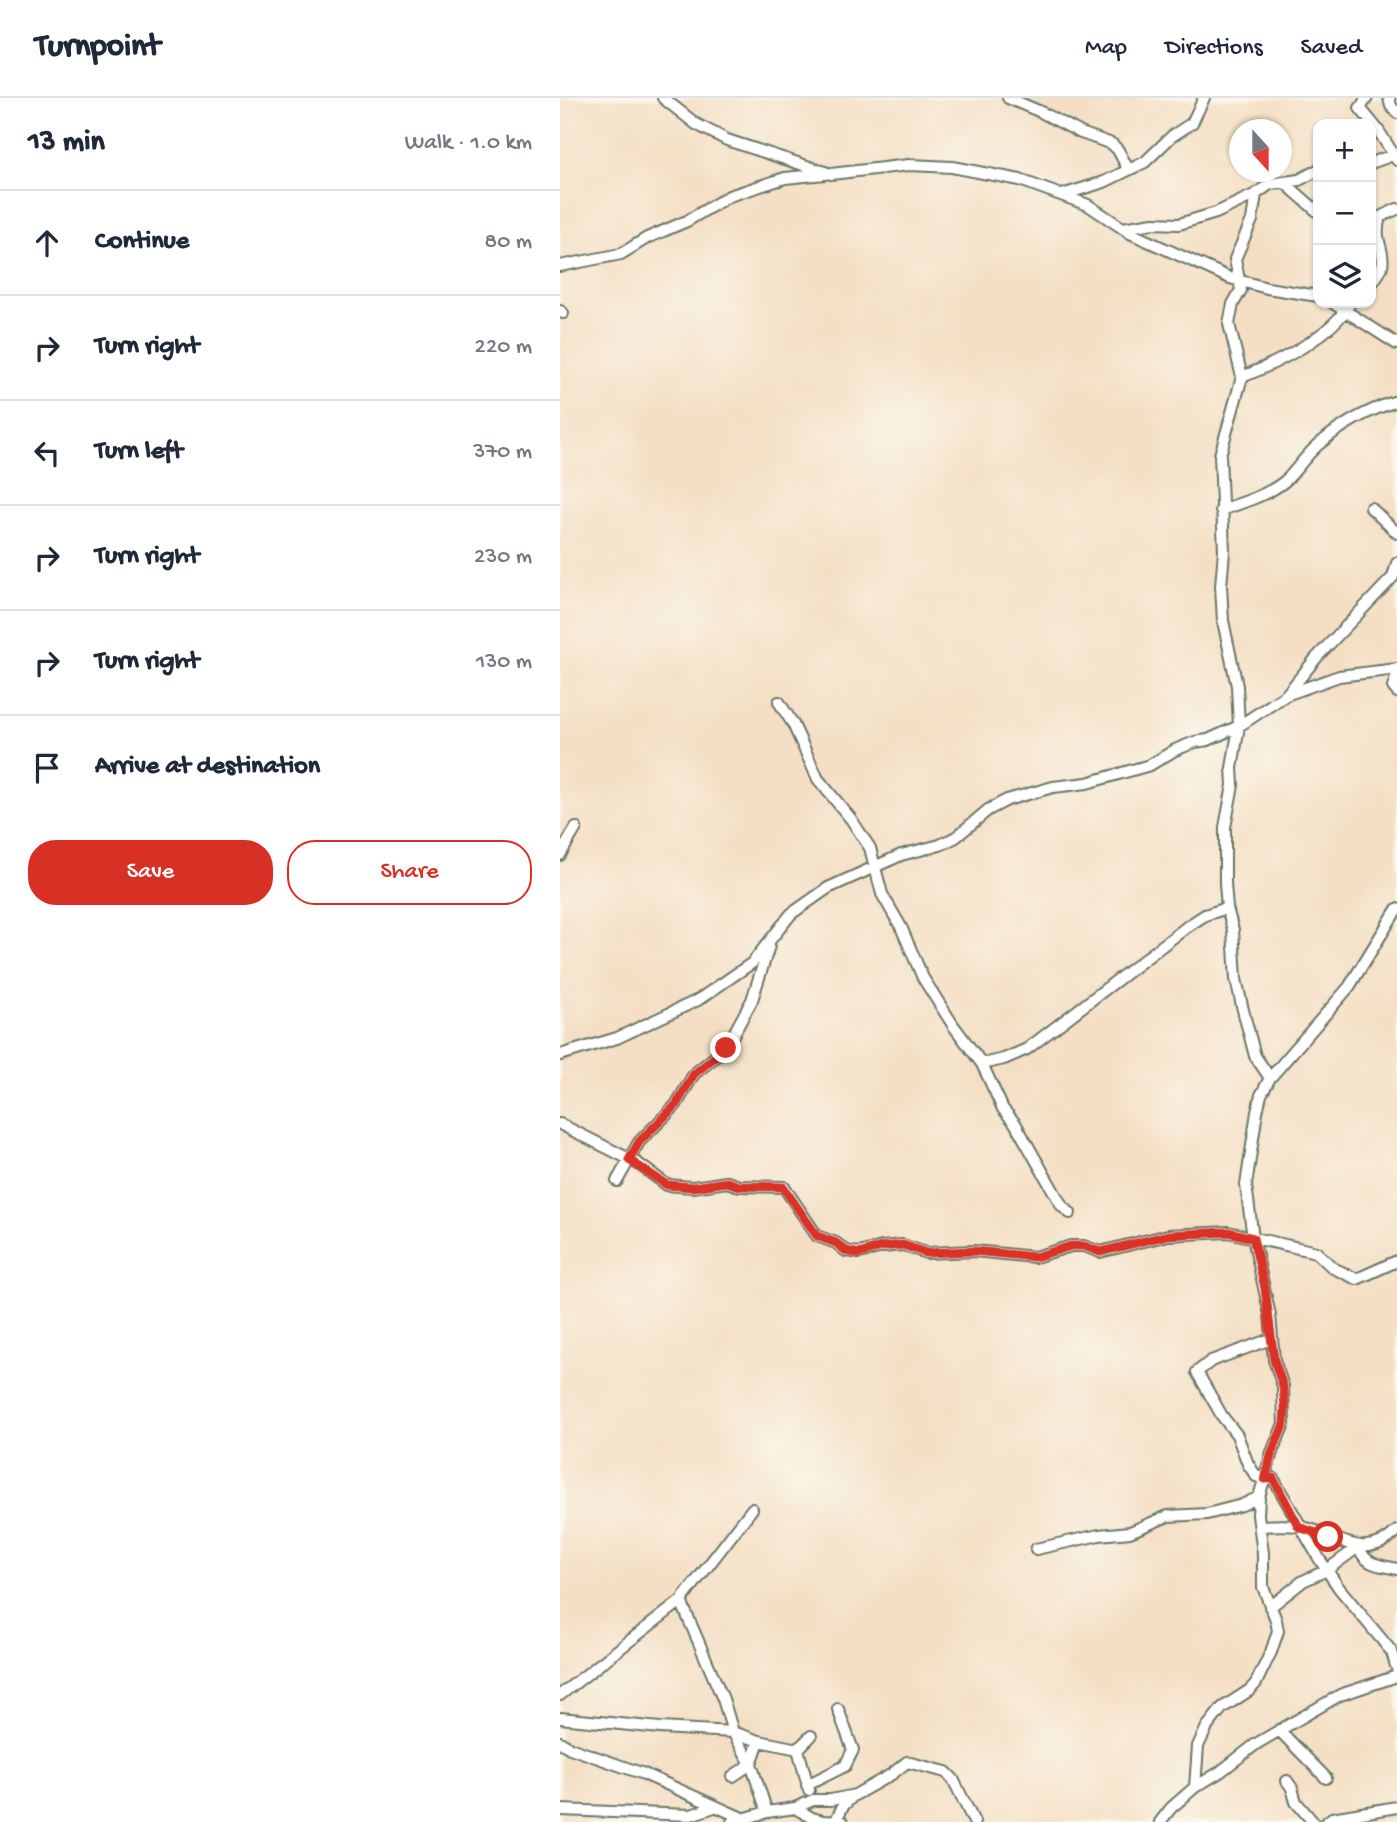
<!DOCTYPE html>
<meta charset="utf-8">
<style>
:root{--surface:#fff;--page:#f6f6f7;--text:#1f2937;--muted:#747a83;--line:#e0e1e3;--accent:#d93025}
body{margin:0;font-family:"Gochi Hand",sans-serif;background:var(--page);color:var(--text)}
.controls{position:absolute;right:21px;top:21px;display:grid;overflow:hidden;border-radius:14px;box-shadow:0 2px 5px #0004}
.controls button{width:63px;height:63px;display:grid;place-items:center;padding:0;border:0;border-bottom:2px solid var(--line);background:var(--surface);color:var(--text);font:35px sans-serif}
.compass{position:absolute;left:669px;top:21px;width:63px;height:63px;border-radius:50%;background:var(--surface);box-shadow:0 2px 5px #0004;rotate:159deg}
.stop{position:absolute;width:21px;height:21px;margin:-16px;border:5px solid #d93025;border-radius:50%;background:#fff}
.stop.end{background:#d93025;border-color:#fff;box-shadow:0 2px 7px #0008}
.list{margin:0;padding:0;list-style:none}
h2{display:flex;justify-content:space-between;align-items:center;height:91px;margin:0;padding:0 28px;font-size:30px}
h2 small{font-size:23px;font-weight:400;color:var(--muted)}
.list li{display:grid;grid-template-columns:46px 1fr auto;gap:21px;align-items:center;box-sizing:border-box;height:105px;padding:0 28px;border-top:2px solid var(--line)}
.list b{display:block;font-size:26px;white-space:nowrap}
.list em{font-size:23px;font-style:normal;color:var(--muted)}
.actions{display:flex;gap:14px;padding:21px 28px}
.actions a{flex:1;padding:16px 0;border:2px solid var(--accent);border-radius:28px;text-align:center;font-size:24px;color:var(--accent)}
.actions .main{background:var(--accent);color:#fff}
.icon{flex:none;width:38px;height:38px;fill:none;stroke:currentColor;stroke-width:2;stroke-linecap:round;stroke-linejoin:round}
.map{position:relative;flex:none;width:837px;height:1724px;overflow:hidden}
header{display:flex;align-items:center;gap:42px;box-sizing:border-box;height:98px;padding:0 35px;background:var(--surface);border-bottom:2px solid var(--line)}
header strong{font-size:33px}
nav{display:flex;gap:38px;margin-inline-start:auto;font-size:24px}
main{display:flex}
aside{flex:1;background:var(--surface)}
.map>svg:first-child{display:block}
</style>
<header>
<strong>Turnpoint</strong>
<nav><a>Map</a><a>Directions</a><a>Saved</a></nav>
</header>
<main>
<aside>
<h2>13 min<small>Walk · 1.0 km</small></h2>
<ul class="list">
<li><svg class="icon" aria-label="ahead" viewBox="0 0 24 24"><path d="M12 20V5M6 11l6-6 6 6"/></svg><div><b>Continue</b></div><em>80 m</em></li>
<li><svg class="icon" aria-label="right" viewBox="0 0 24 24"><path d="M7 20v-9h11M14 6l5 5-5 5"/></svg><div><b>Turn right</b></div><em>220 m</em></li>
<li><svg class="icon" aria-label="left" viewBox="0 0 24 24"><path d="M17 20v-9H6M10 6l-5 5 5 5"/></svg><div><b>Turn left</b></div><em>370 m</em></li>
<li><svg class="icon" aria-label="right" viewBox="0 0 24 24"><path d="M7 20v-9h11M14 6l5 5-5 5"/></svg><div><b>Turn right</b></div><em>230 m</em></li>
<li><svg class="icon" aria-label="right" viewBox="0 0 24 24"><path d="M7 20v-9h11M14 6l5 5-5 5"/></svg><div><b>Turn right</b></div><em>130 m</em></li>
<li><svg class="icon" aria-label="arrive" viewBox="0 0 24 24"><path d="M6 21V4h12l-3 4 3 4H6"/></svg><div><b>Arrive at destination</b></div></li>
</ul>
<div class="actions"><a class="main">Save</a><a>Share</a></div>
</aside>
<div class="map">
<svg width="837" height="1724" viewBox="0 0 837 1724">
<rect width="100%" height="100%" fill="#fbf7ec"/>
<filter id="ink" filterUnits="userSpaceOnUse"><feTurbulence type="fractalNoise" baseFrequency=".0143" numOctaves="2"/><feDisplacementMap in="SourceGraphic" scale="14" xChannelSelector="R" yChannelSelector="G"/><feConvolveMatrix kernelMatrix="1 2 1 2 8 2 1 2 1" color-interpolation-filters="sRGB"/></filter>
<filter id="wash" filterUnits="userSpaceOnUse"><feTurbulence type="fractalNoise" baseFrequency=".00686" numOctaves="4" result="noise"/><feDisplacementMap in="SourceGraphic" scale="28" xChannelSelector="R" yChannelSelector="G"/><feGaussianBlur stdDeviation="1.57" result="paint"/><feColorMatrix in="noise" values="0 0 0 0 0 0 0 0 0 0 0 0 0 0 0 0 0 1.4 0 .05"/><feComposite in="paint" operator="in"/></filter>
<g filter="url(#wash)">
<rect width="100%" height="100%" fill="#f4dfc4"/>
</g>
<g filter="url(#ink)">
<g fill="none" stroke-linecap="round" stroke-linejoin="round">
<defs>
<path id="minor" d="M103,0L136,26L167,42L271,76L349,67L392,69L460,82L528,107L570,135L670,180L707,190L758,198
M448,0L481,14L521,35L552,46L558,52L568,71
M807,0L800,10L818,32L837,62
M829,0L831,8L837,15
M811,65L833,57
M725,85L758,114
M696,96L692,122L675,161L681,192L673,206L669,226L682,279L660,357L664,453L661,488L663,523L677,588L679,628L672,670L673,687L665,729V786L667,810L673,832L676,881L683,912L695,958L710,980
M502,97L544,84L585,64L612,38L632,25L644,0
M563,130L593,125L619,126L656,115L696,96L710,86L739,82L758,72
M0,168L61,156L87,140L127,123L169,98L225,80L265,76
M811,186C837,157 810,150 820,119L837,111
M773,205L837,246
M0,213L3,215
M682,279C717,265 772,238 790,205
M811,410L837,435
M661,412C682,405 708,397 725,383C737,372 745,358 758,347C781,327 808,312 837,303
M837,577L833,589L837,594
M727,596L757,559L833,479L837,465
M219,604L233,626L258,681L291,721L310,750L322,796L341,829L363,880L393,927L422,966L443,1011L455,1025L502,1108L510,1115
M0,757L16,730
M0,957L57,940L138,902L192,865L231,816L268,790L341,757L380,747L396,739L428,712L447,702L493,689L527,685L590,667L615,652L635,644L648,642L679,628L726,597L779,578L837,571
M422,966L444,961L467,951L628,828L645,817L667,810
M0,1026L77,1065L107,1087L133,1089L167,1084L179,1088L224,1089L257,1138L276,1145L286,1153L299,1155L322,1149L343,1147L366,1155L414,1153L475,1159L511,1148H524L540,1154L608,1137L668,1134L756,1154L773,1170L797,1181L837,1163
M57,1083L79,1044L116,1007L134,976L166,950L192,902L209,848
M711,1241L651,1263L637,1274L662,1318L677,1337L688,1366L696,1378L705,1381L713,1380L760,1462L779,1490L832,1554L837,1571
M700,1428C716,1427 734,1426 750,1431C781,1441 807,1463 837,1433
M476,1451L539,1437L570,1434L608,1418L647,1416L682,1407L699,1399
M121,1503L163,1601L173,1634L191,1666L207,1714
M710,1509L743,1483L767,1472L798,1449C808,1469 817,1466 837,1471
M0,1597L121,1503L192,1411
M0,1620L100,1630L173,1634L199,1643
M719,1632L766,1680
M0,1644L10,1650L84,1676L182,1720
M173,1678L191,1666L199,1643L238,1651
M727,1683L732,1690L736,1704L753,1724
M247,1687L285,1668L293,1652L278,1611
M635,1689L638,1648L647,1629L662,1610L690,1592L696,1585L711,1554L718,1533L716,1522L703,1489V1455L698,1417L699,1399L712,1354L724,1326L723,1288L714,1262L710,1217L693,1140L686,1087L697,1014L701,997L710,980L789,889L837,811
M249,1692L238,1651L251,1638
M235,1710L253,1702H271L295,1697L332,1676L347,1664L386,1674L393,1681L414,1724
M0,1712L131,1717L154,1709
M172,1724L207,1714L235,1710L252,1720L263,1723L283,1724
M275,1724L283,1708L292,1699
M600,1724L611,1710L635,1689L660,1674L696,1646L780,1597L837,1578
M767,1724L772,1720L837,1709"/>
</defs>
<use href="#minor" stroke="#6a7666" stroke-width="14"/>
<use href="#minor" stroke="#fff" stroke-width="10"/>
</g>
</g>
<g fill="none" stroke-linecap="round" stroke-linejoin="round" filter="url(#ink)">
<path stroke="#d93025" stroke-width="9" d="M166,950L134,976L116,1007L79,1044L69,1062L107,1087L133,1089L167,1084L179,1088L223,1089L257,1138L276,1145L286,1153L299,1156L321,1149L343,1147L366,1155L414,1153L475,1159L511,1148H524L540,1154L608,1137L668,1134L693,1140L705,1190L714,1262L723,1288L725,1308L724,1326L712,1354L705,1381L713,1380L739,1429L768,1439"/>
</g>
</svg>
<div class="controls">
<button>+</button>
<button>−</button>
<button><svg class="icon" aria-label="layers" viewBox="0 0 24 24"><path d="M12 4l9 5-9 5-9-5zM3 14l9 5 9-5"/></svg></button>
</div>
<svg class="compass" viewBox="-18 -18 36 36"><path d="M0-13l5 13h-10z" fill="#e53935"/><path d="M0 13l5-13h-10z" fill="#747a83"/></svg>
<div class="stop" style="left:768px;top:1439px"></div>
<div class="stop end" style="left:166px;top:950px"></div>
</div>
</main>
